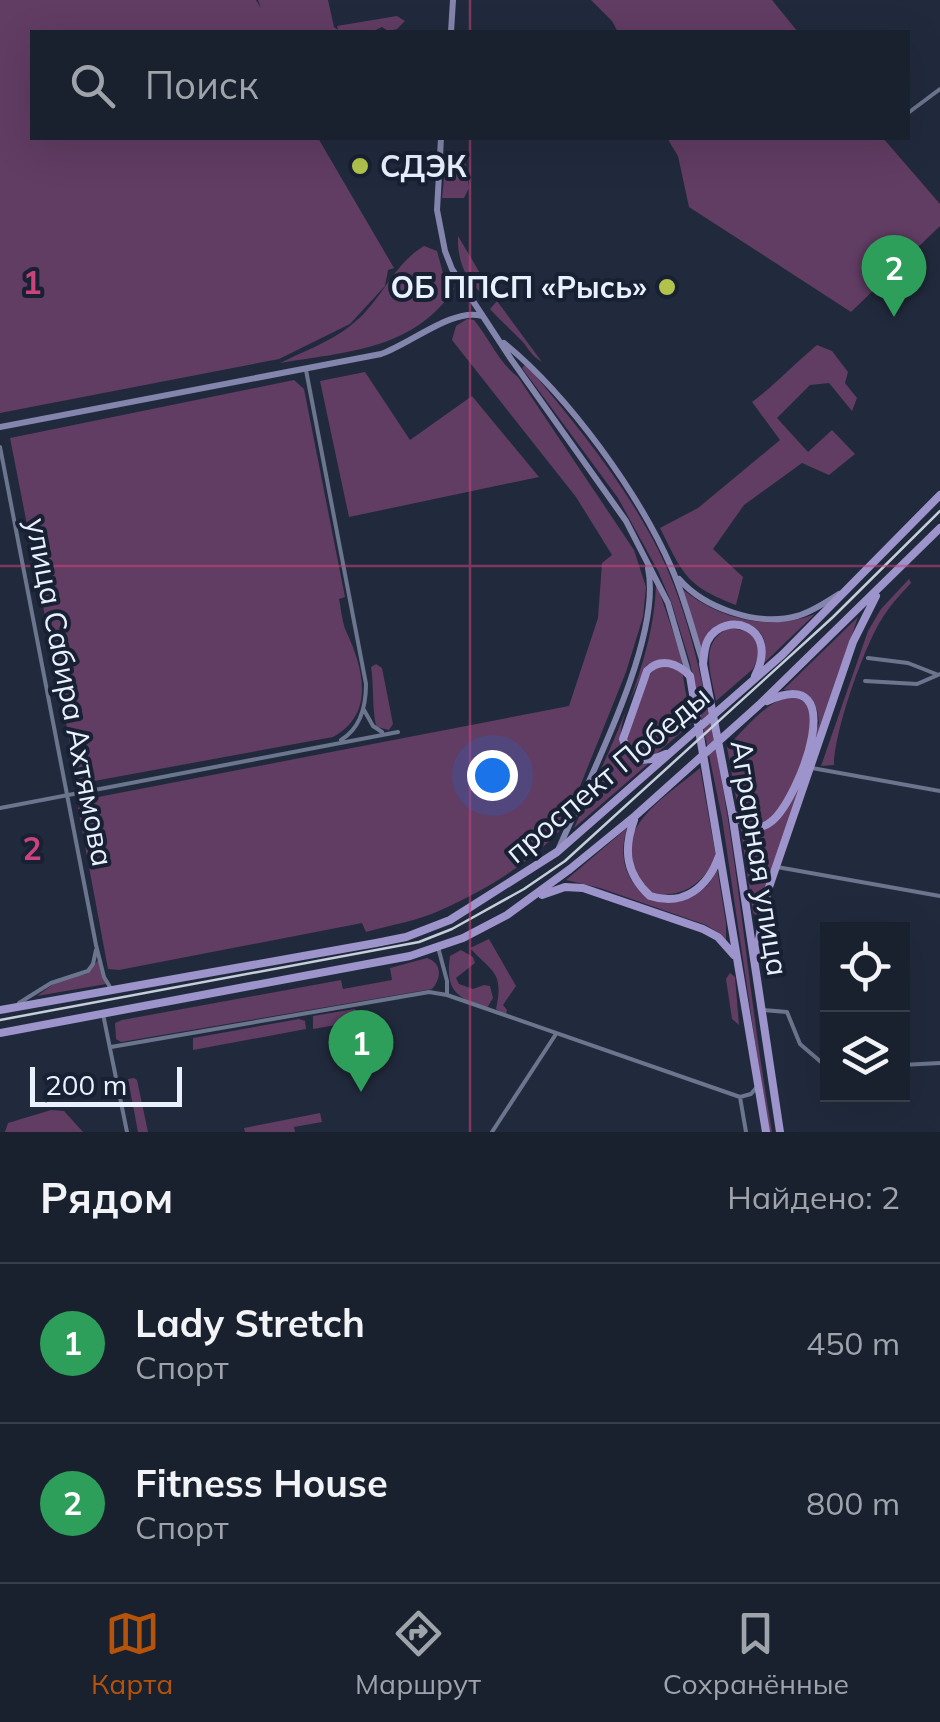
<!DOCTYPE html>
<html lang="ru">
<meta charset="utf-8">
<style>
:root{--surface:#19202e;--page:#222836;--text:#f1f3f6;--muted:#9fa3aa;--line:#373e4a;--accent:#b45309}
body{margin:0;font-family:Mulish,sans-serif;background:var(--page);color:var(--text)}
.controls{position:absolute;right:30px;bottom:30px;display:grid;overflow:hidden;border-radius:0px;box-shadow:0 10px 40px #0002}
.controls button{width:90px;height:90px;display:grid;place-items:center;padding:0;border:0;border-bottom:2px solid var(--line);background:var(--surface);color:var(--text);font:50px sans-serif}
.scale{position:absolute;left:30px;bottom:25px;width:152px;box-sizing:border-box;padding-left:10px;border:5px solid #eaf1fe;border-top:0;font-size:28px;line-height:35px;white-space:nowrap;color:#eaf1fe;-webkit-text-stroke:8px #182033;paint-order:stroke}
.you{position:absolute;left:492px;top:775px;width:35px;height:35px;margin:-25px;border:8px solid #fff;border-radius:50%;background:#1a73e8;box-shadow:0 0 0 15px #1a73e833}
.badge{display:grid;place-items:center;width:65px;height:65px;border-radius:50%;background:var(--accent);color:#fff;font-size:32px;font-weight:700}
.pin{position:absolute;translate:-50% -82px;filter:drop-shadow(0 2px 5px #0008)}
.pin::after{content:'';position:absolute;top:52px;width:35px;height:30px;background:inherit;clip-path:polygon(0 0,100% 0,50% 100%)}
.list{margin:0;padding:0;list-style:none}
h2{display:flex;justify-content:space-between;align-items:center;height:130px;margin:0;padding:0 40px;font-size:42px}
h2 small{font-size:32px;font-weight:400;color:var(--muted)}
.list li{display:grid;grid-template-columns:65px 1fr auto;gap:30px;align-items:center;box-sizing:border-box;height:160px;padding:0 40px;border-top:2px solid var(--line)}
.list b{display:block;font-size:38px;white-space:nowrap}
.list p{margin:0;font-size:32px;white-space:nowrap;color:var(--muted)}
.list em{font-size:32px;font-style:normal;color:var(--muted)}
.icon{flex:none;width:55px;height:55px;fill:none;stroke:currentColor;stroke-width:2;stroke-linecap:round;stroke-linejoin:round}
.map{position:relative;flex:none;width:940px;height:1132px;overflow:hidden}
.search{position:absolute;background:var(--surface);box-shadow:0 10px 40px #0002;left:30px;right:30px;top:30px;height:110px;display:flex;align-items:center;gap:25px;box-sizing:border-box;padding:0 35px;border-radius:0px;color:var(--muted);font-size:38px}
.sheet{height:450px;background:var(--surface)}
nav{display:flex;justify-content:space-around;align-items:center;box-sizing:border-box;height:140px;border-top:2px solid var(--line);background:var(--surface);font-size:28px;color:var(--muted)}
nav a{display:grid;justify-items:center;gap:5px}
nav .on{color:var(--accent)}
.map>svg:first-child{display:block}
</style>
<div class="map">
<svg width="940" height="1132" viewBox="0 0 940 1132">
<rect width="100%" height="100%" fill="#212a3d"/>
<path fill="#613c63" d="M0,0H256L261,8L258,0H328L334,27L338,30L337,26L397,16L405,21L397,29L388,31L382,27L371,32H32V138H318L394,268L388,270L385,286L350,324L279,359L0,413Z
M591,0H772L798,32H618L612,21Z
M667,138H883L940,204V226L851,312L689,207L678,156Z
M446,158L465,162L469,188L464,198H442Z
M458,236L490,290L484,295C465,281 457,259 458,236Z
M424,246L437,251L443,273L454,289C414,350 345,352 280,363C302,352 330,342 350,326C381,303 392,265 424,246Z
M497,301L542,362C530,355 529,348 520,339C509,328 500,320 490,309Z
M467,319L474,320C489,338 499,363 518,377L634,550L646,587L643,617L626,672L564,826C532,862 486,890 441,910C418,921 390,925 366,932L362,923L119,970L108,969L78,808L88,799L569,706L598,618L602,563L612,555L576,497L452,340L456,326Z
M817,345L832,351L848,372L845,383L857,398L852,411L829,383L810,385L777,418L808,452L832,430L855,454L829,475L802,463L744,505L713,549L743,577L736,605C686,586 683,574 660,528L698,508L780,440L752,402C776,384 794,364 817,345Z
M526,364C578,427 631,490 665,564C690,620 702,680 714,740C740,870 749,1002 772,1132H769L763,1095L722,818L690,663L672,604L658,571L618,498L522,368Z
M365,372L410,440L472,396L539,477L349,517L320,381Z
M294,380L304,389L345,597L339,599C341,608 342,622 346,631C362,665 377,713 333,737L78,784L10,438Z
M909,579L911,583C902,593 892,603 885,614C865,642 834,732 834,765L821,766L868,631L881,609Z
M656,582L684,664L663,659L647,665C633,695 595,757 648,764L574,828C607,754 655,664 656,582Z
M681,588C718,619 769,632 815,614L763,664C773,622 746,623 714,629L702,652Z
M858,617L759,913L756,915L753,913L740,824L748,829H764L795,793L819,723C818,701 806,688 783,690Z
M730,628L751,632L761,650L753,669L716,701C711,674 698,641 730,628Z
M376,664L382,668L393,724L389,730L377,727C372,716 374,683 371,667Z
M664,666L681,671L683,676L691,724L656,754L638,758L629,749L627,739L646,682L655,667Z
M791,696C798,699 807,701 811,708C820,725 789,799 776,814C772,817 767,820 763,824L747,823L738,809L727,747C744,730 766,701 791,696Z
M700,768L716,857C702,885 683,898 651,894C645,887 634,877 631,869C617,823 671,793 700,768Z
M627,828C618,857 625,880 649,899C678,898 707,901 717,868L726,923V941L721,934L706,925L600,888L566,880Z
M489,939L516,986L503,1005L507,1010L506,1015L496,1009C504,972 493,973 470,948Z
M461,950L473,957L475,963L456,978L459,984L473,989L484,985L490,986L493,998L487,1008C457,998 445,991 450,956Z
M427,958C442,963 442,978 432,989L121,1042L116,1039L115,1023L122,1020L341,980L343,989L392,980L390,968Z
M98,960L106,984L37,996L59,980L87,974Z
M730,973L735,977L739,1025L732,1019L726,979Z
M355,1009L359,1021L313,1029V1016Z
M299,1019L305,1021L306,1029L193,1050V1038Z
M134,1078L137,1080L148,1132H138L128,1079Z
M51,1110L64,1111L83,1132H5L8,1123Z
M320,1113L322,1122L294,1127L295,1132H245L244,1128Z"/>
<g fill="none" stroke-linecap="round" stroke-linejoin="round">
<path stroke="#6b758d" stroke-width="4" d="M908,113L940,89
M306,370L366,684C366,706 361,728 341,740
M0,447L96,945L104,977L110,987
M868,658L908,663L936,674
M865,681L917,684L940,674
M364,710L373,726L382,732
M812,768L940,791
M0,808L398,732
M777,867L940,896
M438,947L447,981V995
M19,1003L51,983L88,971L93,964L96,950
M763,1010L787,1012L800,1044L828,1068
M103,1014L127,1132
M111,1047L429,992L447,995L740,1097L751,1094L756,1088
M902,1065L940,1063
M740,1097L746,1132
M492,1132L556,1034"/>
<path stroke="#8485ac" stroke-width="6" d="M451,32L453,0
M441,138L437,210L445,251L452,269L511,359L626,521L668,603L689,675
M504,343C568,395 639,493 672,569C685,599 693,632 703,663
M0,427L381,354C410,344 454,307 482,316
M679,579C704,608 758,627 797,616C812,612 826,602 839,594
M559,848C588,780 663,638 648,568"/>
<path stroke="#9c94cb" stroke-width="8" d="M755,676C781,625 724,610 708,640C704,647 704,657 703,664L732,813L780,1132
M666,754C646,763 630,764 623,739L647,671C660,657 678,663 690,676L766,1132
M732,813L750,828C759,828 765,827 772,821C800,797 852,662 767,701
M634,820C623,850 626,874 650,896C684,907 708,887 719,856
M542,895L565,887L583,888L703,929L718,937L734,955
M757,951L767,893L853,642L876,596
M0,1010L376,943L406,937L450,920L557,852L782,655L940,495
M0,1033L410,956L463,938L507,915L570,869L635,816L759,705L940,528"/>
<path stroke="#c6cedc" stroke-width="2.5" d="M0,1020L419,942L452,929L524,889L565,861L833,617L940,511"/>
</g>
<path fill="none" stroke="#ca437c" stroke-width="2.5" stroke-opacity="0.55" d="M470,0V32M470,138V1132M0,566H940"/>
<g fill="#b2c34c" stroke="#182033" stroke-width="4">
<circle cx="360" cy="166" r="10"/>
<circle cx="667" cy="287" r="10"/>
</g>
<g text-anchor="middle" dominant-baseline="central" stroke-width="8" stroke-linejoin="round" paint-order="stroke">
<g font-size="30" font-weight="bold" fill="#eaf1fe" stroke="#182033" text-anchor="start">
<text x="380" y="166">СДЭК</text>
<text x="647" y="287" text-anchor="end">ОБ ППСП «Рысь»</text>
</g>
<g font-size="30" fill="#eaf1fe" stroke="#182033">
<text transform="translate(70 692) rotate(79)">улица Сабира Ахтямова</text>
<text transform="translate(607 774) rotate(-40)">проспект Победы</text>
<text transform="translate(760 858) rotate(81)">Аграрная улица</text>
</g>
</g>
<g font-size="32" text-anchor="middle" font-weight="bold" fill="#ca437c" stroke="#182033" stroke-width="8" stroke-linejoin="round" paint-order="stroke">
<text x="32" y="294">1</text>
<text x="32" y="860">2</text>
</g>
</svg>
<div class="controls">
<button><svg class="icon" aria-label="locate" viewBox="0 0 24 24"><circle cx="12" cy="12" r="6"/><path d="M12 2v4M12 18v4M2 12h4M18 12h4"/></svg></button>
<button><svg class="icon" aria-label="layers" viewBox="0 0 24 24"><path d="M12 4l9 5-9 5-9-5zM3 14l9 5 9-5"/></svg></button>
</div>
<div class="scale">200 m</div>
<div class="you"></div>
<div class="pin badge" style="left:361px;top:1092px;background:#2e9e5b">1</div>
<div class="pin badge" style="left:894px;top:317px;background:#2e9e5b">2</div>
<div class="search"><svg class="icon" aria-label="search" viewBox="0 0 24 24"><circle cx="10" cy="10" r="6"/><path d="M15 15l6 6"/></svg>Поиск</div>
</div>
<section class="sheet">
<h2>Рядом<small>Найдено: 2</small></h2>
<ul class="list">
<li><span class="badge" style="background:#2e9e5b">1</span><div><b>Lady Stretch</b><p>Спорт</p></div><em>450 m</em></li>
<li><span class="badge" style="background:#2e9e5b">2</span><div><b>Fitness House</b><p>Спорт</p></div><em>800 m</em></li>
</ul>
</section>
<nav>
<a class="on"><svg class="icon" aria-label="map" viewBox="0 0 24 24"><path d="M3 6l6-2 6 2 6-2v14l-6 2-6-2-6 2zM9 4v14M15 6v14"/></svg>Карта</a>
<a><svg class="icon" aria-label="directions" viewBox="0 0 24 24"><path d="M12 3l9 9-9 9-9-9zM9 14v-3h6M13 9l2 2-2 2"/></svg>Маршрут</a>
<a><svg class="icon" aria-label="saved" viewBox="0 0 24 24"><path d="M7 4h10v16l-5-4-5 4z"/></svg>Сохранённые</a>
</nav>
